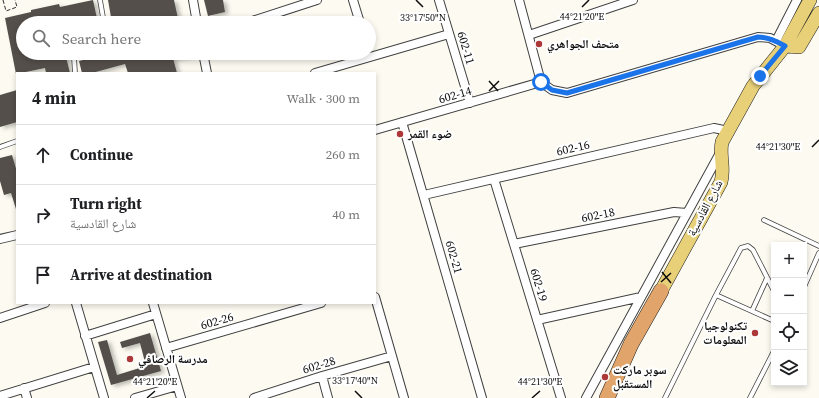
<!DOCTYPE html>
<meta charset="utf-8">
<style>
:root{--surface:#fff;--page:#f2f2f2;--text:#202124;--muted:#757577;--line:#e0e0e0}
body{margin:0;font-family:"Source Serif 4","Noto Naskh Arabic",serif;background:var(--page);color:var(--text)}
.controls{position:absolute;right:12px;bottom:12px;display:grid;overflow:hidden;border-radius:0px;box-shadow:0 2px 6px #0003}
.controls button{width:36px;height:36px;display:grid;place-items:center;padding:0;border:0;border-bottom:1px solid var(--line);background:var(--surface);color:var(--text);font:20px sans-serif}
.stop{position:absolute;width:12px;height:12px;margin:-9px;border:3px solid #1a73e8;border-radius:50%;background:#fff}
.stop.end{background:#1a73e8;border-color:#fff;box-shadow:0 1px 4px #0008}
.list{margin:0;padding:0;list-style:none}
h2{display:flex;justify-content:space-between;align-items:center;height:52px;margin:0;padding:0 16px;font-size:17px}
h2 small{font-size:13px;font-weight:400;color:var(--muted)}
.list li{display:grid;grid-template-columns:26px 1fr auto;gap:12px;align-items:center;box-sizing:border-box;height:60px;padding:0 16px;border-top:1px solid var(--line)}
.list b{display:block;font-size:15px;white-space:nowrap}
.list p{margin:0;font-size:13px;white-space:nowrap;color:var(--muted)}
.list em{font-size:13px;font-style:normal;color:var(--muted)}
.icon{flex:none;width:22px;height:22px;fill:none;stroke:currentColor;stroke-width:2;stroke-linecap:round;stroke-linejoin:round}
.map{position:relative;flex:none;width:819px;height:398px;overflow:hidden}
.search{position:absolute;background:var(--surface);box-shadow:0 2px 6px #0003;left:16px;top:16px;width:360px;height:44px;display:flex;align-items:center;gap:10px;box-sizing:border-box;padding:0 14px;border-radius:22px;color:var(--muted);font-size:15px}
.panel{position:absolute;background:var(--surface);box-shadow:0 2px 6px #0003;left:16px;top:72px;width:360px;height:232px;border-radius:0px}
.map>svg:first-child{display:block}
</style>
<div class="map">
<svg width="819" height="398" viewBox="0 0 819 398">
<defs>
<filter id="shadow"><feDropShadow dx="3.5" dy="2" stdDeviation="2" flood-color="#0004"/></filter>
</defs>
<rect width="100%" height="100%" fill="#fdfbf1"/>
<path fill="#55504c" filter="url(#shadow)" d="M93,0L98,23H23V53H74L71,56L66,57L70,73H46L45,68L16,74L5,18L31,12V10L59,4L60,7Z
M108,0H174L179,23H112Z
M204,0H223L225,12L208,16Z
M110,53H188V56L173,58L177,73H128L125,64L92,73H82L79,61Z
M17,90V122L0,127V95Z
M12,155L17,172V209H16L11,193L4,195L0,181V158Z
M150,333L161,371L111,385L98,342L107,340L117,375L146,366L140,343L122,348L120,342Z"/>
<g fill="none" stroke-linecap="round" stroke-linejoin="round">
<defs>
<path id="service" d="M100,0L104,23
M75,73L74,57L77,55L86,53
M0,147L17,141
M764,220L819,246
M804,287L819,253
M716,295L774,321
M752,311L767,278
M665,398L716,295L741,248L748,246L753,250L774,291
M750,398L774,351"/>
<path id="minor" d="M193,0L197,23
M353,0L360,23
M439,0L470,103
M519,0L541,82
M246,23L317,0
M529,35L633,0
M776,41L797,0
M203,53L207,73
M315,73L449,34
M541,82L552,90L567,93L758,37L770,38L785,46
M402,122L482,398
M375,130L541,82
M494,179L561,398
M424,195L714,128L728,131
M0,239L17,235
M514,244L674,212L687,213
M375,297L404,398
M76,303L104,398
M153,303L181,398
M0,318L45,303
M537,320L641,297
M85,336L156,314
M166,348L321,303
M322,376L328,398
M24,388L27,398
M0,396L94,367
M135,398L177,386
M254,398L322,376L392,356
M586,398L720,153"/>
<path id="primary" d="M785,46L799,47L819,13
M661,291L721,182C725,168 719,156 722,142L753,86L785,46L810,0"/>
<path id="motorway" d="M607,398L631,344L661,291"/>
</defs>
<use href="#service" stroke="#414141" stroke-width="5.5"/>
<use href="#minor" stroke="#414141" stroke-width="10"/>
<use href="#primary" stroke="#1f1f1f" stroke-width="14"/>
<use href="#motorway" stroke="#1f1f1f" stroke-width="16"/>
<path stroke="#303030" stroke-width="1" stroke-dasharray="4 2" stroke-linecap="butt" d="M3,0L6,11L17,7L15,0"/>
<use href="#service" stroke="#fff" stroke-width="4"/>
<use href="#minor" stroke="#fff" stroke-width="8"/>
<use href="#primary" stroke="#e7d078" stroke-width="13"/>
<use href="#motorway" stroke="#e1a56b" stroke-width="15"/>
</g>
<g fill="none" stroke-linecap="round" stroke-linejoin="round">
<path stroke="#1a73e8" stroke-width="5" d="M541,82L552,90L567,93L758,37C768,37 776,41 785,46L760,76"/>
</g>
<path fill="none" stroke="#0e0e0e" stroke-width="1.5" d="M416,0L423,7M582,7L589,0M489,81L498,91M489,91L499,81M812,147L819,140M662,272L671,283M661,282L671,273M355,391L362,398M147,398L155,391M532,398L540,391"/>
<g fill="#ac3839" stroke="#fff" stroke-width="1.5">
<circle cx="539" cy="44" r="4"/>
<circle cx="400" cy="134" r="4"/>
<circle cx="755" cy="333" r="4"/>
<circle cx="130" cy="359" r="4"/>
<circle cx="605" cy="377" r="4"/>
</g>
<g text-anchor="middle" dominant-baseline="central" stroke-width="4" stroke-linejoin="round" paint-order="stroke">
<g font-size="12" font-weight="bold" fill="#0e0e0e" stroke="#fff" text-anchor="start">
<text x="547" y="44">متحف الجواهري</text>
<text x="408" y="134">ضوء القمر</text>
<text x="747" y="326" text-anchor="end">تكنولوجيا<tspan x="747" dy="14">المعلومات</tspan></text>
<text x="138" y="359">مدرسة الرصافي</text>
<text x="613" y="370">سوبر ماركت<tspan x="613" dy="14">المستقبل</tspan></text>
</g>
<g font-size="12" fill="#0e0e0e" stroke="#fff">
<text transform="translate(466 48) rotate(73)">602-11</text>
<text transform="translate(455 95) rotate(-16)">602-14</text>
<text transform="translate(573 148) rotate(-13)">602-16</text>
<text transform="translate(705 208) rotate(-62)">شارع القادسية</text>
<text transform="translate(598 215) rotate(-11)">602-18</text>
<text transform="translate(454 257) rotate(74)">602-21</text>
<text transform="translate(539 285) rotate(73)">602-19</text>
<text transform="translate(217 321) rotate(-16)">602-26</text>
<text transform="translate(319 365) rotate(-17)">602-28</text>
</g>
</g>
<g font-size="10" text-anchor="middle" fill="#0e0e0e" stroke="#fff" stroke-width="4" stroke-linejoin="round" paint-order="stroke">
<text x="582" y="20">44°21'20"E</text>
<text x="423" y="21">33°17'50"N</text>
<text x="778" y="150">44°21'30"E</text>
<text x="355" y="384">33°17'40"N</text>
<text x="155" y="385">44°21'20"E</text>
<text x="540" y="385">44°21'30"E</text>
</g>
</svg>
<div class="controls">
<button>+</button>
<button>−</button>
<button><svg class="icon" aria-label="locate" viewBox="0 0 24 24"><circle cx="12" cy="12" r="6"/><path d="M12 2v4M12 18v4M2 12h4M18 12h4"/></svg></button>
<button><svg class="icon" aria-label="layers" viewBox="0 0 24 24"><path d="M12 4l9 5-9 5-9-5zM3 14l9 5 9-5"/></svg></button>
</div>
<div class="stop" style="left:541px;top:82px"></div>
<div class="stop end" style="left:760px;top:76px"></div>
<div class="search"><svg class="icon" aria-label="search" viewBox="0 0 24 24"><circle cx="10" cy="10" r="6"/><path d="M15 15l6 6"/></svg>Search here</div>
<section class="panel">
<h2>4 min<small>Walk · 300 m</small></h2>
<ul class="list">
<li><svg class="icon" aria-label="ahead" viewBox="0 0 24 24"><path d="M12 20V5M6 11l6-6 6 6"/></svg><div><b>Continue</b></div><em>260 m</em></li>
<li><svg class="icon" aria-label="right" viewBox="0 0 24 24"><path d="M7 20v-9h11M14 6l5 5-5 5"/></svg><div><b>Turn right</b><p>شارع القادسية</p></div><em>40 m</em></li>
<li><svg class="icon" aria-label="arrive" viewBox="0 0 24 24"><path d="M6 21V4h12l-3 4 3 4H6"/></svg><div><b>Arrive at destination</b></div></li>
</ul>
</section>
</div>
